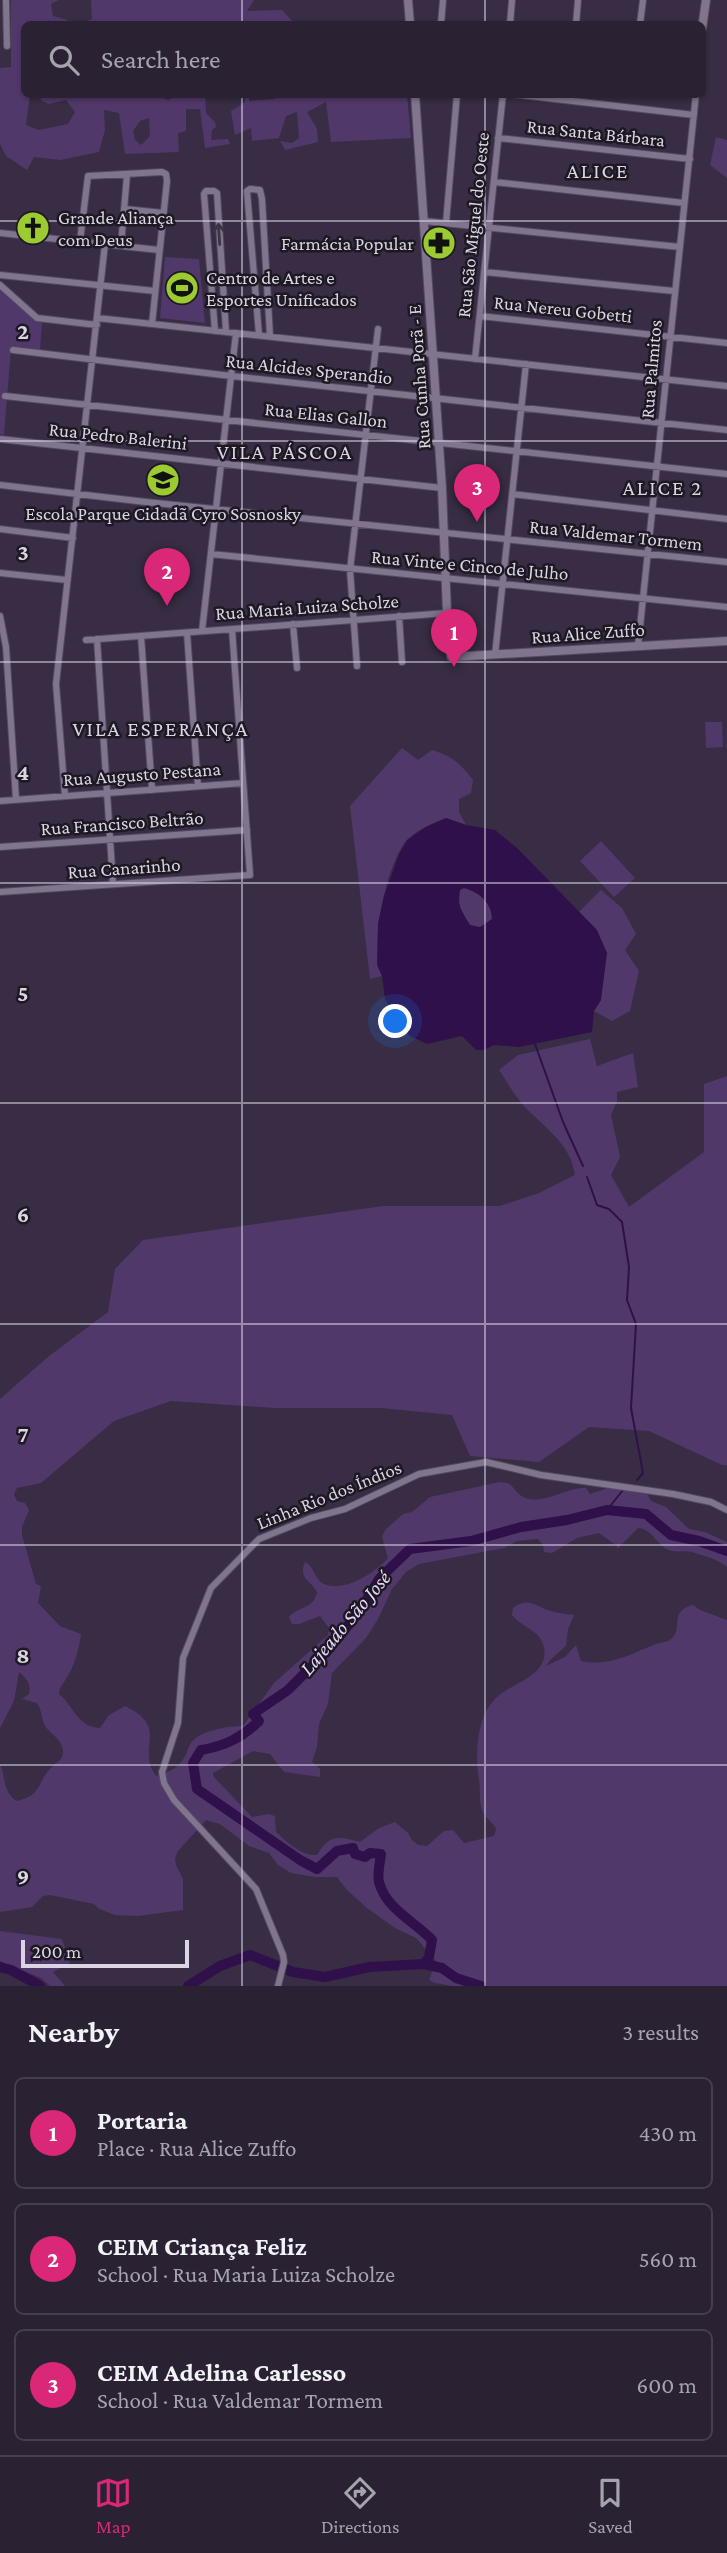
<!DOCTYPE html>
<meta charset="utf-8">
<style>
:root{--surface:#2a2233;--page:#362f3f;--text:#f1f3f6;--muted:#a5a4ac;--line:#463f4e;--accent:#db2777}
body{margin:0;font-family:"Crimson Pro",serif;background:var(--page);color:var(--text)}
.scale{position:absolute;left:21px;bottom:18px;width:168px;box-sizing:border-box;padding-left:7px;border:4px solid #dad4e3;border-top:0;font-size:19px;line-height:24px;white-space:nowrap;color:#dad4e3;-webkit-text-stroke:5px #1d1822;paint-order:stroke}
.you{position:absolute;left:396px;top:1022px;width:24px;height:24px;margin:-18px;border:5px solid #fff;border-radius:50%;background:#1a73e8;box-shadow:0 0 0 10px #1a73e833}
.badge{display:grid;place-items:center;width:46px;height:46px;border-radius:50%;background:var(--accent);color:#fff;font-size:23px;font-weight:700}
.pin{position:absolute;translate:-50% -58px;filter:drop-shadow(0 2px 4px #0008)}
.pin::after{content:'';position:absolute;top:37px;width:24px;height:21px;background:inherit;clip-path:polygon(0 0,100% 0,50% 100%)}
.list{margin:0;padding:0;list-style:none}
h2{display:flex;justify-content:space-between;align-items:center;height:91px;margin:0;padding:0 28px;font-size:30px}
h2 small{font-size:23px;font-weight:400;color:var(--muted)}
.list li{display:grid;grid-template-columns:46px 1fr auto;gap:21px;align-items:center;box-sizing:border-box;height:112px;margin:0 14px 14px;padding:0 14px;border:2px solid var(--line);border-radius:10px}
.list b{display:block;font-size:26px;white-space:nowrap}
.list p{margin:0;font-size:23px;white-space:nowrap;color:var(--muted)}
.list em{font-size:23px;font-style:normal;color:var(--muted)}
.icon{flex:none;width:38px;height:38px;fill:none;stroke:currentColor;stroke-width:2;stroke-linecap:round;stroke-linejoin:round}
.map{position:relative;flex:none;width:727px;height:1986px;overflow:hidden}
.search{position:absolute;background:var(--surface);box-shadow:0 2px 5px #0004;left:21px;right:21px;top:21px;height:77px;display:flex;align-items:center;gap:18px;box-sizing:border-box;padding:0 24px;border-radius:10px;color:var(--muted);font-size:26px}
.sheet{height:469px;background:var(--surface)}
nav{display:flex;justify-content:space-around;align-items:center;box-sizing:border-box;height:98px;border-top:2px solid var(--line);background:var(--surface);font-size:19px;color:var(--muted)}
nav a{display:grid;justify-items:center;gap:4px}
nav .on{color:var(--accent)}
.map>svg:first-child{display:block}
</style>
<div class="map">
<svg width="727" height="1986" viewBox="0 0 727 1986">
<rect width="100%" height="100%" fill="#382d44"/>
<path fill="#51386a" fill-rule="evenodd" d="M11,0H59L51,4L53,16L67,20L73,24H24V94L30,95L26,125L39,130L68,124L75,112L66,100L49,104L42,101L38,95L154,94L168,100L178,95H205L206,113L215,122L216,127L212,130L211,140L228,139L230,144L205,148L200,109H186V131L178,133L179,152L125,154L119,113L104,110L105,130L99,152L60,160L34,157L27,170L6,156L0,144V68L11,67ZM149,118L150,136L141,145L135,140L133,131L140,121Z
M91,0H254L247,11L282,10L295,24H79L92,19Z
M275,94L407,95L411,138L331,142L326,102L307,112L317,129L318,142L285,150L280,141L292,143L299,138L297,112L286,116L279,138L252,141L251,128L235,135L231,111L245,102L246,95H249V101L275,99Z
M716,137L727,140V178L710,165Z
M165,257L199,259L205,323L160,318Z
M0,289L38,321H42L40,350L11,348L4,435L0,434Z
M705,722H722L723,747L706,748Z
M402,748L418,760L432,750C453,757 459,762 473,780L471,793L459,799V812L466,825L446,818C433,823 418,829 408,839C386,861 369,949 382,976L370,979L350,806Z
M601,841L635,878L614,897L580,861Z
M464,888C479,892 492,903 492,919L480,928L470,925L459,906L460,890Z
M601,890L622,908L636,934L625,950L639,971L630,1011L612,1021L594,1011L601,1000L597,930L579,912Z
M590,1039L597,1066L633,1053L638,1087L617,1092V1101L611,1115L620,1157L611,1175L629,1207L704,1152V1084L727,1076V1465H722L649,1431L589,1427L539,1462L470,1456L452,1415L381,1408H275L171,1401L114,1421L41,1483L17,1488L14,1494L17,1501L25,1503L29,1510L22,1527V1535L36,1584L41,1586L38,1603L60,1626L81,1634C79,1649 74,1667 66,1679C62,1686 60,1686 59,1694C74,1706 77,1727 100,1728L109,1715L125,1706C171,1728 135,1747 156,1776C167,1772 178,1769 184,1758C187,1754 188,1747 191,1743C200,1730 229,1726 243,1726L274,1683L328,1635L329,1628L320,1616L299,1624H292L289,1617C299,1606 314,1609 317,1592C310,1580 298,1578 305,1562C315,1567 314,1578 322,1583C343,1594 375,1573 388,1558L382,1537L385,1530L403,1514L412,1512L430,1497L500,1482L508,1483C513,1486 516,1492 520,1495C539,1509 566,1486 586,1488L590,1494L611,1487L640,1491L647,1494L651,1501L666,1507L689,1529L705,1532L727,1542V1567C720,1560 702,1555 692,1552C685,1550 676,1553 669,1550C657,1546 653,1529 638,1528L617,1549V1546L599,1533L577,1538L552,1553L544,1552L543,1545L538,1539L517,1541L504,1548L419,1564L406,1572L392,1589L378,1619L366,1638L332,1673L328,1704L319,1724L317,1747L312,1762L320,1769V1777L284,1772L270,1754L253,1751L213,1773V1776L252,1817L268,1814L275,1816L276,1832C287,1842 301,1856 317,1855C329,1834 339,1836 360,1842L379,1828L395,1822L408,1833L412,1840L418,1845L427,1846L444,1831L453,1830L464,1843L494,1836L496,1829C493,1822 486,1819 483,1812C478,1802 481,1791 479,1780C475,1757 476,1718 495,1699C511,1682 553,1676 543,1644C539,1630 520,1626 512,1615L513,1608C529,1596 536,1607 550,1611C558,1613 566,1614 574,1615L568,1629L566,1646L550,1660L546,1666L565,1657L576,1645L581,1661C611,1667 630,1654 656,1644C661,1642 667,1643 671,1639C684,1629 668,1611 693,1605L700,1610L727,1620V1986H452L435,1983L429,1980L436,1961L416,1938L395,1928L367,1908L347,1890L337,1877H315L291,1873L278,1865L269,1853L249,1846L220,1824L206,1820L178,1851L175,1858L176,1865L183,1879V1910L138,1916L115,1915L99,1909L94,1904L50,1895L43,1896L32,1907L0,1912V1764C6,1777 2,1790 16,1801C43,1796 37,1781 51,1768C57,1761 63,1761 63,1751C63,1739 49,1734 44,1724C41,1717 42,1710 37,1703L22,1699L29,1694C31,1683 27,1679 19,1672L14,1701L0,1728V1399L49,1356L108,1312L115,1269L143,1240L383,1206H500L539,1193L575,1175C571,1144 544,1127 524,1106C514,1095 507,1081 499,1070L518,1055Z
M0,1931L62,1939L70,1963L53,1972L65,1986H50L41,1978L0,1961Z"/>
<path fill="#30104a" fill-rule="evenodd" d="M446,818L466,825L495,830L517,848L597,930L607,953L601,1000L594,1011L592,1032L519,1047L494,1045L484,1050H476L462,1036L427,1044L412,1037L401,1029L385,999L382,976L377,965L378,923L384,896L399,854L407,840L426,827ZM464,888C479,892 492,903 492,919L480,927L470,925C463,914 456,904 460,890Z"/>
<g fill="none" stroke-linecap="round" stroke-linejoin="round">
<path stroke="#30104a" stroke-width="2" d="M535,1044L563,1122L583,1166
M587,1177L597,1205L609,1209L622,1222L629,1267L627,1300L636,1324L631,1408L643,1473L637,1480
M607,1510L623,1490"/>
<path stroke="#30104a" stroke-width="10" d="M424,1964L429,1957L432,1940C414,1921 386,1909 379,1882C377,1874 380,1863 381,1854L370,1853L365,1857L355,1854L353,1848L337,1851L317,1869L300,1860L197,1789L193,1763L201,1750C225,1746 241,1738 259,1721L253,1714L288,1690L328,1650L359,1612L379,1579L410,1549L471,1541L521,1527L567,1520L607,1510L646,1514L671,1535L699,1541L727,1551
M0,1967L11,1970L40,1986
M188,1986L220,1966L250,1955L293,1972L325,1977L369,1967L424,1964L442,1968L456,1978L481,1986"/>
<defs>
<path id="minor" d="M6,0L7,46
M441,24L443,0
M510,24L512,0
M576,24L578,0
M640,24L643,0
M512,94L694,115
M498,138L690,159
M494,182L684,203
M125,209L163,213
M424,221L680,247
M446,223L457,94
M0,233L159,250
M80,241L88,176L162,172L166,174L167,181L152,324
M121,245L127,175
M484,272L674,291
M0,275L155,291
M0,285L37,318L97,325
M480,316L727,343
M97,318L727,386
M215,331L204,194L206,191H214L217,193L226,332
M259,335L247,191L250,189L260,190L262,199L270,336
M13,350L231,376L727,430
M475,359L503,94
M5,396L727,474
M0,439L442,488
M0,485L146,502L727,562
M512,494L727,519
M0,529L73,538
M211,554L727,607
M0,573L67,580
M0,616L6,647L16,799
M399,616L402,662
M293,624L297,668
M202,631L236,333
M187,633L198,786
M141,636L152,790
M97,639L113,884
M86,640L447,613
M638,646L696,94
M495,655L526,364
M357,666L350,570L378,329
M65,796L56,684L105,244
M0,801L243,783
M0,847L247,830
M0,892L250,875L232,629
M278,1986L284,1962L283,1955L256,1889L174,1800L164,1783L162,1772L178,1723L183,1658L211,1588L259,1539L311,1518L345,1509L419,1474L486,1462L541,1475L673,1494L711,1502L727,1510"/>
<path id="tertiary" d="M408,0L410,24
M702,29L706,0
M415,94L442,488L447,613L451,657L727,641"/>
</defs>
<use href="#minor" stroke="#534a5e" stroke-width="8"/>
<use href="#tertiary" stroke="#534a5e" stroke-width="10"/>
<use href="#minor" stroke="#80748e" stroke-width="6"/>
<use href="#tertiary" stroke="#80748e" stroke-width="8"/>
</g>
<defs><path id="oneway-shaft" d="M-6 0H5M1.5-3L5.5 0L1.5 3" fill="none" stroke-width="1.6" stroke-linecap="round" stroke-linejoin="round" transform="scale(1.75)"/></defs>
<use stroke="#3b3442" href="#oneway-shaft" transform="translate(219 234) rotate(-94)"/>
<path fill="none" stroke="#dad4e3" stroke-width="2" stroke-opacity="0.55" d="M242,0V24M485,0V24M242,94V1986M485,94V1986M0,221H727M0,441H727M0,662H727M0,883H727M0,1103H727M0,1324H727M0,1545H727M0,1765H727"/>
<defs>
<symbol id="church-disc" viewBox="-11 -11 22 22"><circle r="9.5" fill="#9cca31" stroke="#1d1822"/><path d="M-1.2-6h2.4v3.5h3.3v2.4h-3.3V6h-2.4V-.1h-3.3v-2.4h3.3Z" fill="#111"/></symbol>
<symbol id="pharmacy-disc" viewBox="-11 -11 22 22"><circle r="9.5" fill="#9cca31" stroke="#1d1822"/><path d="M-2-6h4v4h4v4h-4v4h-4v-4h-4v-4h4Z" fill="#111"/></symbol>
<symbol id="stadium-disc" viewBox="-11 -11 22 22"><circle r="9.5" fill="#9cca31" stroke="#1d1822"/><path d="M0-5a6.5 5 0 1 0 0 10a6.5 5 0 1 0 0-10ZM-3.5-1.8h7v3.6h-7Z" fill="#111"/></symbol>
<symbol id="school-disc" viewBox="-11 -11 22 22"><circle r="9.5" fill="#9cca31" stroke="#1d1822"/><path d="M0-5L7-2L0 1L-7-2ZM-4 1L0 2.5L4 1V4Q0 6-4 4Z" fill="#111"/></symbol>
</defs>
<g fill-rule="evenodd">
<use href="#church-disc" x="14" y="209" width="38" height="38"/>
<use href="#pharmacy-disc" x="420" y="224" width="38" height="38"/>
<use href="#stadium-disc" x="163" y="269" width="38" height="38"/>
<use href="#school-disc" x="144" y="461" width="38" height="38"/>
</g>
<g text-anchor="middle" dominant-baseline="central" stroke-width="5" stroke-linejoin="round" paint-order="stroke">
<g font-size="19" fill="#dad4e3" stroke="#1d1822">
<text transform="translate(596 133) rotate(6)">Rua Santa Bárbara</text>
<text transform="translate(473 225) rotate(-84)">Rua São Miguel do Oeste</text>
<text transform="translate(563 309) rotate(6)">Rua Nereu Gobetti</text>
<text transform="translate(309 369) rotate(6)">Rua Alcides Sperandio</text>
<text transform="translate(651 369) rotate(-85)">Rua Palmitos</text>
<text transform="translate(419 377) rotate(-94)">Rua Cunha Porã - E</text>
<text transform="translate(326 415) rotate(6)">Rua Elias Gallon</text>
<text transform="translate(118 436) rotate(6)">Rua Pedro Balerini</text>
<text transform="translate(616 535) rotate(6)">Rua Valdemar Tormem</text>
<text transform="translate(470 565) rotate(5)">Rua Vinte e Cinco de Julho</text>
<text transform="translate(307 607) rotate(-4)">Rua Maria Luiza Scholze</text>
<text transform="translate(588 633) rotate(-4)">Rua Alice Zuffo</text>
<text transform="translate(142 774) rotate(-4)">Rua Augusto Pestana</text>
<text transform="translate(122 823) rotate(-4)">Rua Francisco Beltrão</text>
<text transform="translate(124 868) rotate(-4)">Rua Canarinho</text>
<text transform="translate(329 1495) rotate(-22)">Linha Rio dos Índios</text>
</g>
<g font-size="19" fill="#dad4e3" stroke="#1d1822" text-anchor="start">
<text x="58" y="217">Grande Aliança<tspan x="58" dy="22">com Deus</tspan></text>
<text x="414" y="243" text-anchor="end">Farmácia Popular</text>
<text x="206" y="277">Centro de Artes e<tspan x="206" dy="22">Esportes Unificados</tspan></text>
<text x="163" y="513" text-anchor="middle">Escola Parque Cidadã Cyro Sosnosky</text>
</g>
<g font-size="21" letter-spacing="2" fill="#dad4e3" stroke="#1d1822">
<text x="598" y="171">ALICE</text>
<text x="285" y="452">VILA PÁSCOA</text>
<text x="663" y="488">ALICE 2</text>
<text x="161" y="729">VILA ESPERANÇA</text>
</g>
<g font-size="21" font-style="italic" fill="#e8d7fc" stroke="#1d1822">
<text transform="translate(345 1623) rotate(-50)">Lajeado São José</text>
</g>
</g>
<g font-size="23" text-anchor="middle" font-weight="bold" fill="#dad4e3" stroke="#1d1822" stroke-width="5" stroke-linejoin="round" paint-order="stroke">
<text x="23" y="339">2</text>
<text x="23" y="560">3</text>
<text x="23" y="780">4</text>
<text x="23" y="1001">5</text>
<text x="23" y="1222">6</text>
<text x="23" y="1442">7</text>
<text x="23" y="1663">8</text>
<text x="23" y="1884">9</text>
</g>
</svg>
<div class="scale">200 m</div>
<div class="you"></div>
<div class="pin badge" style="left:454px;top:667px">1</div>
<div class="pin badge" style="left:167px;top:606px">2</div>
<div class="pin badge" style="left:477px;top:522px">3</div>
<div class="search"><svg class="icon" aria-label="search" viewBox="0 0 24 24"><circle cx="10" cy="10" r="6"/><path d="M15 15l6 6"/></svg>Search here</div>
</div>
<section class="sheet">
<h2>Nearby<small>3 results</small></h2>
<ul class="list">
<li><span class="badge">1</span><div><b>Portaria</b><p>Place · Rua Alice Zuffo</p></div><em>430 m</em></li>
<li><span class="badge">2</span><div><b>CEIM Criança Feliz</b><p>School · Rua Maria Luiza Scholze</p></div><em>560 m</em></li>
<li><span class="badge">3</span><div><b>CEIM Adelina Carlesso</b><p>School · Rua Valdemar Tormem</p></div><em>600 m</em></li>
</ul>
</section>
<nav>
<a class="on"><svg class="icon" aria-label="map" viewBox="0 0 24 24"><path d="M3 6l6-2 6 2 6-2v14l-6 2-6-2-6 2zM9 4v14M15 6v14"/></svg>Map</a>
<a><svg class="icon" aria-label="directions" viewBox="0 0 24 24"><path d="M12 3l9 9-9 9-9-9zM9 14v-3h6M13 9l2 2-2 2"/></svg>Directions</a>
<a><svg class="icon" aria-label="saved" viewBox="0 0 24 24"><path d="M7 4h10v16l-5-4-5 4z"/></svg>Saved</a>
</nav>
